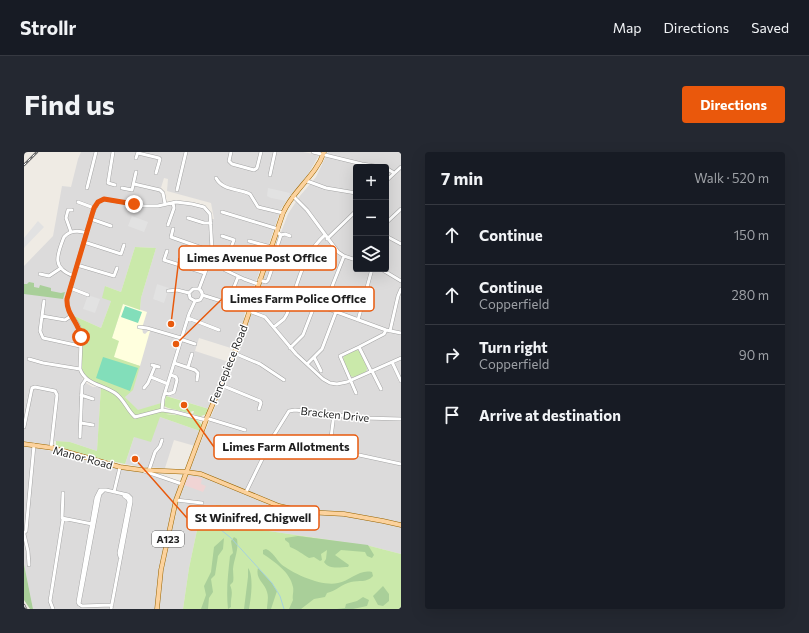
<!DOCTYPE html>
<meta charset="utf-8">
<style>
:root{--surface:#171b24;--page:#242831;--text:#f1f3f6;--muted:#9ea1a6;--line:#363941;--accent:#ea580c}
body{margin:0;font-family:Commissioner,sans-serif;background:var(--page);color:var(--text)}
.controls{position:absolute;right:12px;top:12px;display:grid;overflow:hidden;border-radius:4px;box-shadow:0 4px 16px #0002}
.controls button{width:36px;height:36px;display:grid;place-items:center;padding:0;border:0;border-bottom:1px solid var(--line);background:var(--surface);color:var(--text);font:20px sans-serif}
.stop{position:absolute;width:12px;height:12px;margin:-9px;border:3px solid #ea580c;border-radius:50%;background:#fff}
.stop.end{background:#ea580c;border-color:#fff;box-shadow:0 1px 4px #0008}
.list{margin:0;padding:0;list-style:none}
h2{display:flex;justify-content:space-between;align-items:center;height:52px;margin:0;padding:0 16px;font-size:17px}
h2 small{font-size:13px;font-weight:400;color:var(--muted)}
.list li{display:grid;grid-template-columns:26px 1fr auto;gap:12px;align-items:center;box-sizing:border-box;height:60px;padding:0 16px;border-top:1px solid var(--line)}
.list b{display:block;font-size:15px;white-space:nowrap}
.list p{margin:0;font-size:13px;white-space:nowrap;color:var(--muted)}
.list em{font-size:13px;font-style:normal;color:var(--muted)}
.icon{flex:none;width:22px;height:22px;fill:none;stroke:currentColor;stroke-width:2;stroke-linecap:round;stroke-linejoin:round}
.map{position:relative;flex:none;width:377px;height:457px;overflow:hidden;border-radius:4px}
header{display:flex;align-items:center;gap:24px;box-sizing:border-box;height:56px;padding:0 20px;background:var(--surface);border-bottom:1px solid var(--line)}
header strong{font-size:19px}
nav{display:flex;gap:22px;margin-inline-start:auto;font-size:14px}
.intro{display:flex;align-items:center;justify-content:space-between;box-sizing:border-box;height:96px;padding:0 24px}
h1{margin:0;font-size:28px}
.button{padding:10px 18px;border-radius:4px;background:var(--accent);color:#fff;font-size:14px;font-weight:700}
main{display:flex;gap:24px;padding:0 24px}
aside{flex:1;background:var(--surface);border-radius:4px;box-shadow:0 4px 16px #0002}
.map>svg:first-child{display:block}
</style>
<header>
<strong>Strollr</strong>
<nav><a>Map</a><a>Directions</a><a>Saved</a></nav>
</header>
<div class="intro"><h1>Find us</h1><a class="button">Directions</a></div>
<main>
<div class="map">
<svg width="377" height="457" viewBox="0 0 377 457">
<rect width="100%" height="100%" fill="#efebe4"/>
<path fill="#dcdbdb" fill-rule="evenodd" d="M57,0H279L295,3L283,24L265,45L257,57L220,164V170L210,197L175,186L171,199L205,210L185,257L143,244L137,251L114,259L101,245L90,206L116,157L117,146L132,96L111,95L97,140L81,134L87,149L77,176L48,163L42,153L55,177L54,216L60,230L69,235L77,234L73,299L46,290L27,289L26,293L0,289V114L29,84L38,34L47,35L54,7ZM140,26L144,27L143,39L187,51L190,67H186L185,62L179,56L160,51H152L140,53L136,39Z
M304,0H377V402L346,394L238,378L198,360L192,353L183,368L176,364L165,416L159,457H9L0,412V294L33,300L75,312L119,321L155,332L158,337L214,198L239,127L264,62L275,45L292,25ZM332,15H362V117H332Z
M136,265L176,279L171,294L150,288L141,316L119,315L101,312L110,285Z"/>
<path fill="#f0d4d4" d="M165,324L178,326L177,332L182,334L179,340L160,333Z"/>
<path fill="#ffffde" d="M99,152L123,160L118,176L119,181L121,182L124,179H126L116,214L90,206L88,186Z"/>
<path fill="#cae9aa" d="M111,95L132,96L117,146L116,158L99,152L88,186L95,189L90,205L116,214L109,238L101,245L114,258L137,251L140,260L150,261L142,263C150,261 175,265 178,273L176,279L136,265L127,290L110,285L101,312L73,306L32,294V289L46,290L73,299L77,234C70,231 61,227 58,219C56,215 56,211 57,207C58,189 62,177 48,163L77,176L87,149L78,146L81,134L97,140Z
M332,198L336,199L343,216L342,220L330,225L326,224L319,207L320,204Z
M142,244L185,257L183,262L177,264L179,265L170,263L175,264L169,262L170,259H169L166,260L169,262L144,256L140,254Z
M192,353H197L198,360L238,378L346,394L377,402V457H159L165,416L176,364L179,367L183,368Z"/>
<path fill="#a9cf99" d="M5,130L10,131V135L15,136L16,133L27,136V139L37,141L41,140L39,147L0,142V132H3Z
M274,384L344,393L350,403L348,406L343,404L341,400L317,398L311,403L325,413L324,415C316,415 305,418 300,410L302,407L303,398L297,402L298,408L296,409L290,405L285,406C278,402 274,398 266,395L265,391L261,388V386Z
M210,385L213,387C215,398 210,407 209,417C209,421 210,426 209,430L206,433C210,442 206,446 207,455L204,457C202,439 204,422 206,404L209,401L207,389Z
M200,386L199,397L194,404L191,423L187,427L189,440L185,446L184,457H177L182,443L180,434L187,420L190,395Z
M242,397C249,400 252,407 257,412C269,422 299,435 314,431C326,429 335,417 348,420L349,424C343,431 335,428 327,430C318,432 312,439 303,441L301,445L290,447L277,457H265L269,448C268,444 270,440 269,435C266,420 251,410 239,402V398Z
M0,412L9,457H6L0,448Z
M224,416C230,423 227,447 225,457H220L224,425Z
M234,416L248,431L253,439L247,457H243C243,452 245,445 243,440C241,431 231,427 234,416Z
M359,434L365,442V449L359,454L354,453L349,444Z
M339,445L345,448L343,454L329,457H313L321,456L322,452L333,449Z"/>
<path fill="#82deba" d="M101,154L118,160L114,171L97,165Z
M79,205L114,216L106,239L72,226Z"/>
<path fill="#e2e2e2" d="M244,36L266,41L265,45L262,49L247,46L243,44Z
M108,64L124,70L120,80L104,74Z
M14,69L20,75L0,96V86Z
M133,132L145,136L140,151L129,147Z
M64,143L76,147L71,161L59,157Z"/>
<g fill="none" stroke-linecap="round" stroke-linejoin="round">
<path stroke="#a5d1dd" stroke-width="1" d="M191,373L207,386L248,431L256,444L260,457"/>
<defs>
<path id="minor" d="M89,0L84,31L91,33
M207,0L205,9L208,12L230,18L233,16L237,0
M289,0L338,12L357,15
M114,1L135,6L136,7L132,21
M112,6L114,0
M362,16L370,21
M246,23L251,0
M192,26C199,39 214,36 226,42L234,55L259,61
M283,29L302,36L332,41
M362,29L377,15
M110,32L136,38L139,41L141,52
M63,36L72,0
M98,36L108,38L112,20
M153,38L162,0
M269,44L283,58L314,100L320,104L332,108
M54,50L70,56
M198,60L254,77
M164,66L180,71H187
M67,67L87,74
M362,71L377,57
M144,73L150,56L149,51
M149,77L147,85L181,97L188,98
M47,80L42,66L44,58H48
M253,80L257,83L261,82L266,84
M198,84L210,88L206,98L242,110
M362,84L377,92
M303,87L332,59
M225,89L247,95
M60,90L97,102L100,93
M143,99L140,108L181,121
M53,113L90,124L93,116
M184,114L193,116
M357,117L377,129
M201,118L220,127L234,132
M16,122L25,124L37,116
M50,124C27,116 33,103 40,85C46,78 54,78 63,81
M235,128L242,130L244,128L251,108L254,92L257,83
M46,136L64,143
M175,137L181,121L188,98L186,62L180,55L168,52L152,50L134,54H120L80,47L74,50L68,62L43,147C42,163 53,166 56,178C58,188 56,206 56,217C62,233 78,232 91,241C100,247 103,258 111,265L138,258L151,260L182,268
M144,139L153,138L165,141
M178,143L204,151
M269,144L362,178L377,181
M206,145L214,125
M20,149L16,179L19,186L56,194
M171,149L166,146L165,141L169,137H175
M171,149L176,148C179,144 179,140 175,137
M300,155L320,104
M225,159L241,165L272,202L299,227L306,231L313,232L323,230L377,206
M18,164L41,168L47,164
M164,166L195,178
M334,168L348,117
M115,175L123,176L157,186L159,188L171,192
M250,175L260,167L263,162C273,135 278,103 301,83
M366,179L374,144L377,137
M335,195L360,182L362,178
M266,196L279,183L291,152
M210,201L236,212L260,228
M290,205L297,219
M5,207L19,211L56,217
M368,210L377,229
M150,211L171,218L174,221L173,228
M283,212L298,197L312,160
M128,213L135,215
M164,215L168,202
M348,219L357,237
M127,225L144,232
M197,233L236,249L237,251L235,257
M120,236L124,231L131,214
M141,241L145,242L150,240L153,228L152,225L147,223
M332,241L316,204L335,195L347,219
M57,243L69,247
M138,258L139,247L150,211L165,162L171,149
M182,266L221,278
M57,271L69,273
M0,275L8,236L11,235L31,239L33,243L27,296
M56,285L58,233L62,227
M267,296L285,299L335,303L377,312
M305,301L310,262
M125,318L131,300L136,294L138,288
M120,319L158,332
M79,339L76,342L75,346L55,452L58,454L88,453
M90,340L96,315
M222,340L250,283L265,259L271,258L340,266L377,267
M39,341L38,366L68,372
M152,348L178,351
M0,381L2,379L10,293
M0,382L4,399L5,413
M96,405L95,401L105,350L104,347L100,344
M55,452L54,450L72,346L76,338H82L104,343L107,346V350L87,457
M29,457L26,449L39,367"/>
<path id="major" d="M0,292L29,296L96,315L118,318L163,320L177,322L255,354L282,360L320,362L359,369L377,373
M133,457L137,418L152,348L182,268L215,190L259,61C269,38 292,24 300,0"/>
</defs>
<use href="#minor" stroke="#a5a5a5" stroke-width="4"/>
<use href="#major" stroke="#986400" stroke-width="5"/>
<use href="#minor" stroke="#fff" stroke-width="3"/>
<use href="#major" stroke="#fcd29d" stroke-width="4"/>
<defs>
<path id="rail" d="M0,13L13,0
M0,453L2,457"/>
</defs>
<use href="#rail" stroke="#6c6c6c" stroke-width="2.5"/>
<use href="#rail" stroke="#fff" stroke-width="1" stroke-dasharray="3" stroke-linecap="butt"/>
</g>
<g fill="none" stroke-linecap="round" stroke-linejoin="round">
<path stroke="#ea580c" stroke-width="5" d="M57,185C55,170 42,163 43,147L70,56L74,50L80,47L110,52"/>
</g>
<g text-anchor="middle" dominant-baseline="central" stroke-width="3" stroke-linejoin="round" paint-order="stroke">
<rect fill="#fff" stroke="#626262" stroke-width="1" x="128" y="379" width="32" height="16" rx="3"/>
<g font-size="10" font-weight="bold" fill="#1e1e1e">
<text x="144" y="387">A123</text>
</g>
<g font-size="11" fill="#1e1e1e" stroke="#fff">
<text transform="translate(204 212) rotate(-68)">Fencepiece Road</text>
<text transform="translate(311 262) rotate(6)">Bracken Drive</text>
<text transform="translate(59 305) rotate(15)">Manor Road</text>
</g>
</g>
<path fill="none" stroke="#e8590c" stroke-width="1.5" d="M147 172L155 106M152 192L198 147M160 253L190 295M111 307L163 366"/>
<g fill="#e8590c" stroke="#fff" stroke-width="1.5">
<circle cx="147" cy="172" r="4"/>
<circle cx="152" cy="192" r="4"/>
<circle cx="160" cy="253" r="4"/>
<circle cx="111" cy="307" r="4"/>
</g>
<g fill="#fff" stroke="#e8590c" stroke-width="1.5">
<rect x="155" y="94" width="157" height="24" rx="4"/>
<rect x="198" y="135" width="152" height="24" rx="4"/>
<rect x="190" y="283" width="144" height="24" rx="4"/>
<rect x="163" y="354" width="132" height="24" rx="4"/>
</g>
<g font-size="12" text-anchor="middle" font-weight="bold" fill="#1e1e1e">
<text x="233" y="110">Limes Avenue Post Office</text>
<text x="274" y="151">Limes Farm Police Office</text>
<text x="262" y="299">Limes Farm Allotments</text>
<text x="229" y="370">St Winifred, Chigwell</text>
</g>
</svg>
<div class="controls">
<button>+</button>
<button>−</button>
<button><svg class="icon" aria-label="layers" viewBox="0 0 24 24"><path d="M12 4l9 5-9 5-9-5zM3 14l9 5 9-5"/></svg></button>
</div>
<div class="stop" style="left:57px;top:185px"></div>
<div class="stop end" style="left:110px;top:52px"></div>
</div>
<aside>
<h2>7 min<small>Walk · 520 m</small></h2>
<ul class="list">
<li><svg class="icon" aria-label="ahead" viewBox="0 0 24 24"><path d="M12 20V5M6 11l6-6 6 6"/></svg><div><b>Continue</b></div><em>150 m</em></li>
<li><svg class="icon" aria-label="ahead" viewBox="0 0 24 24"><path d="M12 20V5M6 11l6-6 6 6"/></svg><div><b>Continue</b><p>Copperfield</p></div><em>280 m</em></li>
<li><svg class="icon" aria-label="right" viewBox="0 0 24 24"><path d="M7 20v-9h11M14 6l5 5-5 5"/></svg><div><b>Turn right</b><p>Copperfield</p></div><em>90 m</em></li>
<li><svg class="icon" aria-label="arrive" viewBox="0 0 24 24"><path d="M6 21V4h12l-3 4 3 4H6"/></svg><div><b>Arrive at destination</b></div></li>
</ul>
</aside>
</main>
